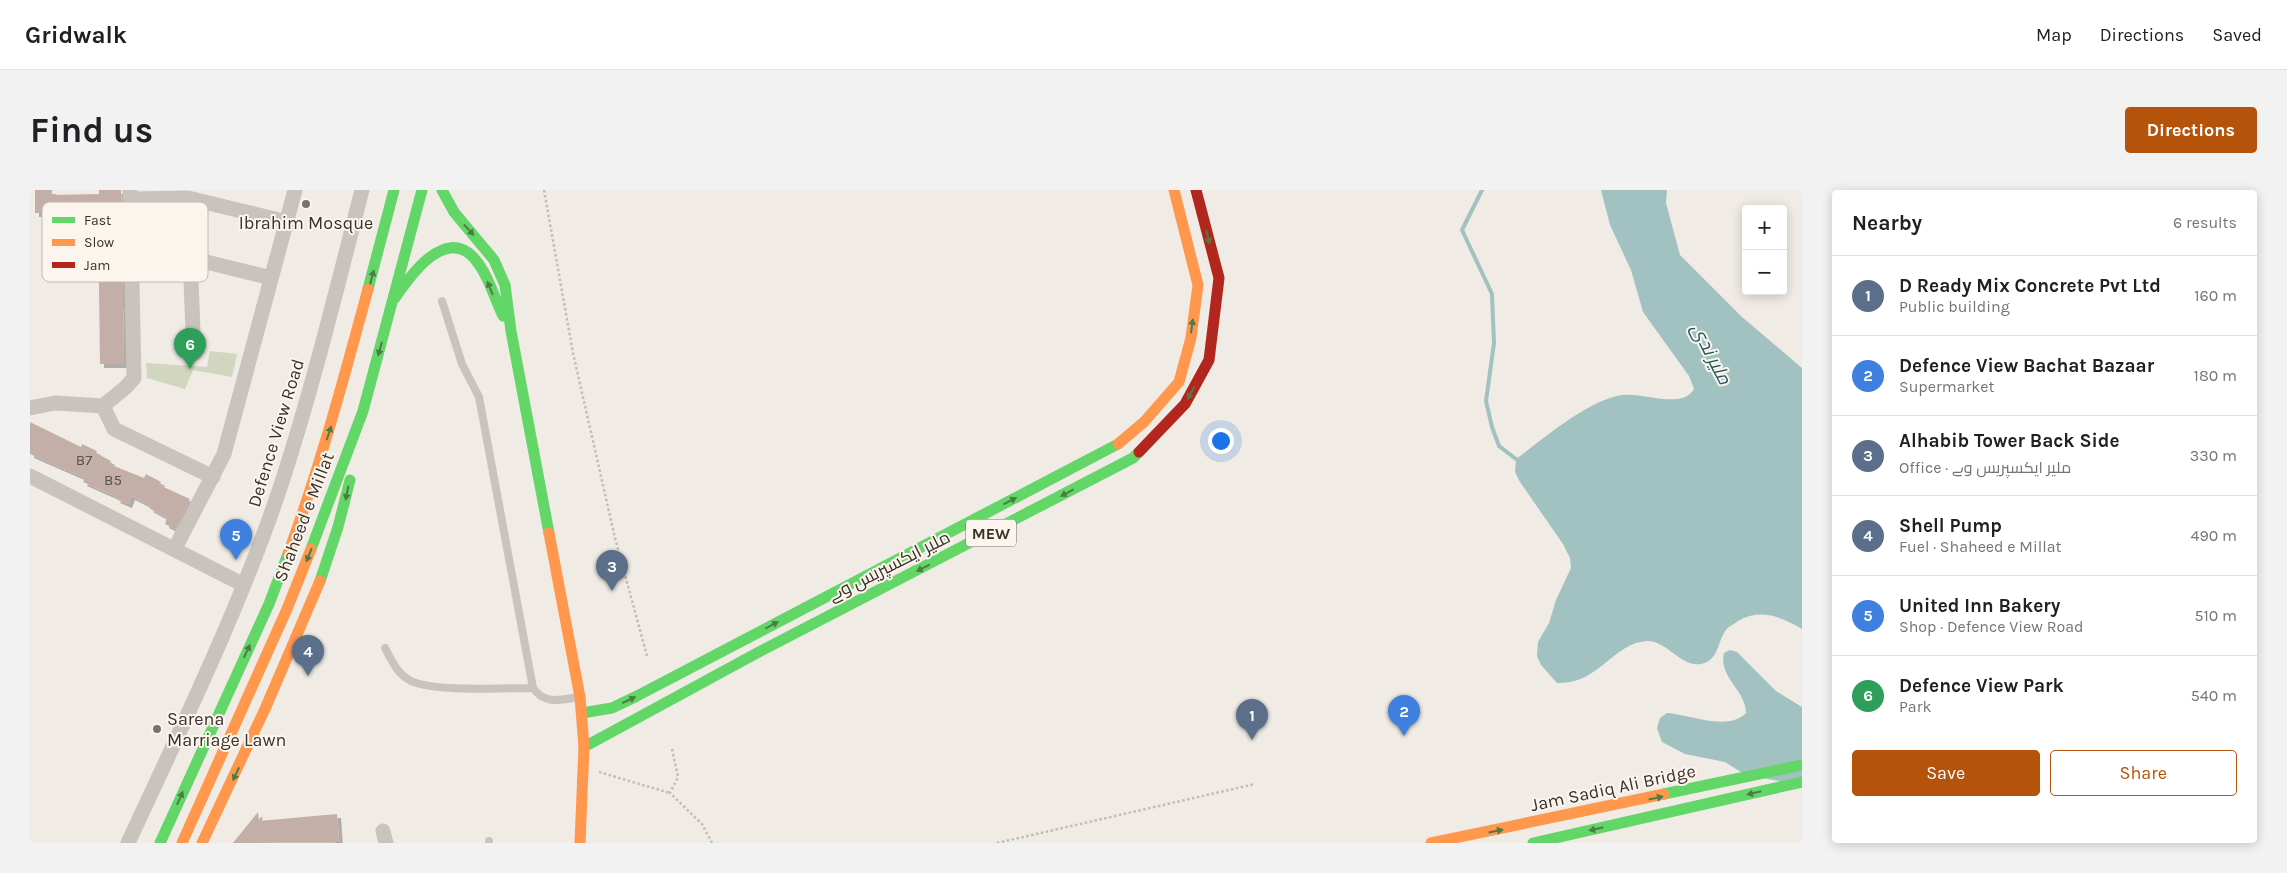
<!DOCTYPE html>
<meta charset="utf-8">
<style>
:root{--surface:#fff;--page:#f2f2f2;--text:#202124;--muted:#757577;--line:#e0e0e0;--accent:#b45309}
body{margin:0;font-family:Karla,Cairo,sans-serif;background:var(--page);color:var(--text)}
.controls{position:absolute;right:15px;top:15px;display:grid;overflow:hidden;border-radius:5px;box-shadow:0 2px 12px #0003}
.controls button{width:45px;height:45px;display:grid;place-items:center;padding:0;border:0;border-bottom:1px solid var(--line);background:var(--surface);color:var(--text);font:25px sans-serif}
.you{position:absolute;left:1190px;top:250px;width:18px;height:18px;margin:-12px;border:4px solid #fff;border-radius:50%;background:#1a73e8;box-shadow:0 0 0 8px #1a73e833}
.badge{display:grid;place-items:center;width:32px;height:32px;border-radius:50%;background:var(--accent);color:#fff;font-size:16px;font-weight:700}
.pin{position:absolute;translate:-50% -41px;filter:drop-shadow(0 1px 2px #0008)}
.pin::after{content:'';position:absolute;top:26px;width:18px;height:15px;background:inherit;clip-path:polygon(0 0,100% 0,50% 100%)}
.list{margin:0;padding:0;list-style:none}
h2{display:flex;justify-content:space-between;align-items:center;height:65px;margin:0;padding:0 20px;font-size:21px}
h2 small{font-size:16px;font-weight:400;color:var(--muted)}
.list li{display:grid;grid-template-columns:32px 1fr auto;gap:15px;align-items:center;box-sizing:border-box;height:80px;padding:0 20px;border-top:1px solid var(--line)}
.list b{display:block;font-size:19px;white-space:nowrap}
.list p{margin:0;font-size:16px;white-space:nowrap;color:var(--muted)}
.list em{font-size:16px;font-style:normal;color:var(--muted)}
.actions{display:flex;gap:10px;padding:15px 20px}
.actions a{flex:1;padding:11px 0;border:1px solid var(--accent);border-radius:5px;text-align:center;font-size:18px;color:var(--accent)}
.actions .main{background:var(--accent);color:#fff}
.map{position:relative;flex:none;width:1772px;height:653px;overflow:hidden;border-radius:5px}
header{display:flex;align-items:center;gap:30px;box-sizing:border-box;height:70px;padding:0 25px;background:var(--surface);border-bottom:1px solid var(--line)}
header strong{font-size:24px}
nav{display:flex;gap:28px;margin-inline-start:auto;font-size:18px}
.intro{display:flex;align-items:center;justify-content:space-between;box-sizing:border-box;height:120px;padding:0 30px}
h1{margin:0;font-size:35px}
.button{padding:12px 22px;border-radius:5px;background:var(--accent);color:#fff;font-size:18px;font-weight:700}
main{display:flex;gap:30px;padding:0 30px}
aside{flex:1;background:var(--surface);border-radius:5px;box-shadow:0 2px 12px #0003}
.map>svg:first-child{display:block}
</style>
<header>
<strong>Gridwalk</strong>
<nav><a>Map</a><a>Directions</a><a>Saved</a></nav>
</header>
<div class="intro"><h1>Find us</h1><a class="button">Directions</a></div>
<main>
<div class="map">
<svg width="1772" height="653" viewBox="0 0 1772 653">
<defs>
<filter id="shadow"><feDropShadow dx="4" dy="4" stdDeviation="0" flood-color="#0004"/></filter>
</defs>
<rect width="100%" height="100%" fill="#f0ebe5"/>
<path fill="#d1d6bf" d="M180,161L207,164L202,187L163,180L155,199L117,188L116,173L177,177Z"/>
<path fill="#a1c2c1" d="M1571,0H1637L1636,13L1650,65L1712,127L1772,178V439C1751,427 1731,418 1708,431C1703,435 1697,437 1694,443C1688,453 1688,466 1677,472C1654,483 1639,451 1618,451C1583,452 1569,495 1527,493L1511,475L1507,466L1508,452L1519,433L1526,410L1541,378L1540,368L1533,354L1490,292L1485,282L1486,269C1513,249 1558,210 1592,205C1614,202 1652,220 1664,199L1659,186L1613,122L1601,80L1580,35Z
M1700,460L1707,462L1746,501L1772,517V596L1714,584L1695,572L1655,564L1632,552L1627,538L1630,528L1637,523C1658,524 1698,542 1716,523C1716,500 1688,487 1694,463Z"/>
<g fill="none" stroke-linecap="round" stroke-linejoin="round">
<path stroke="#a1c2c1" stroke-width="4" d="M1452,0L1432,40L1462,104L1464,153L1456,211L1462,237L1469,256L1486,269L1490,270"/>
</g>
<path fill="#c3afa7" filter="url(#shadow)" d="M5,0H22V5L69,4V0H91L94,174H70L68,22L5,23Z
M0,232L51,257L52,254L67,261L66,263L81,271L79,274L114,288L116,284L131,292L129,295L160,309L145,339L135,334L137,328L119,318L121,316L101,306L98,314L86,309L87,307L53,292L55,288L0,264Z
M228,622L229,631L307,624L309,652L203,653Z"/>
<g fill="none" stroke-linecap="round" stroke-linejoin="round">
<path stroke="#c2bbb6" stroke-width="2.5" stroke-dasharray="2.5 2.5" stroke-linecap="butt" d="M514,0L543,163L585,348L617,466
M642,559L648,587L640,603L672,634L682,653
M569,582L640,603
M967,653L1225,594"/>
<path stroke="#c9c3be" stroke-width="8" d="M412,111L432,174L449,207L503,498C515,515 530,510 548,507
M355,458C362,471 367,484 381,491C404,502 474,498 503,498
M459,651V653"/>
<path stroke="#c9c3be" stroke-width="15" d="M100,9L158,8L257,32
M160,68L164,164
M101,70L160,68L241,88
M73,216L84,239L183,287
M0,218L25,213L73,216L96,197L104,188L100,0
M0,286L214,395
M145,358L194,264L265,0
M353,641L356,653
M98,653C153,534 211,416 252,292C283,196 307,98 332,0"/>
<path stroke="#63d668" stroke-width="11" d="M412,0L424,22L464,70L475,95L481,141L519,343
M338,99L364,0
M365,108C380,86 415,36 444,68C458,84 464,107 473,126
M281,359L333,221L392,0
M290,391L308,337L320,290
M552,523L582,518L607,506L1088,254
M554,557L727,463L1103,268L1109,262
M1634,604L1772,575
M130,653L239,414L258,364
M1503,653L1772,592"/>
<path stroke="#ff974d" stroke-width="11" d="M1088,254L1114,232L1149,192L1161,148L1168,95L1144,0
M519,343L550,507L554,557L550,653
M258,364C290,277 314,188 338,99
M152,653L257,419L281,359
M172,653L235,519L290,391
M1401,653L1634,604"/>
<path stroke="#b3261e" stroke-width="11" d="M1109,262L1155,214L1179,170L1189,88L1166,0"/>
</g>
<defs><path id="oneway-solid" d="M-6-.8H1V-3.2L6.5 0L1 3.2V.8H-6Z" transform="scale(1.25)"/></defs>
<g fill="#4d7b46">
<use href="#oneway-solid" transform="translate(439 40) rotate(47)"/>
<use href="#oneway-solid" transform="translate(1178 47) rotate(76)"/>
<use href="#oneway-solid" transform="translate(342 87) rotate(-75)"/>
<use href="#oneway-solid" transform="translate(460 98) rotate(-112)"/>
<use href="#oneway-solid" transform="translate(1162 136) rotate(-82)"/>
<use href="#oneway-solid" transform="translate(350 159) rotate(105)"/>
<use href="#oneway-solid" transform="translate(1161 203) rotate(119)"/>
<use href="#oneway-solid" transform="translate(299 243) rotate(-72)"/>
<use href="#oneway-solid" transform="translate(317 303) rotate(101)"/>
<use href="#oneway-solid" transform="translate(1037 303) rotate(152)"/>
<use href="#oneway-solid" transform="translate(980 311) rotate(-27)"/>
<use href="#oneway-solid" transform="translate(279 365) rotate(112)"/>
<use href="#oneway-solid" transform="translate(893 378) rotate(153)"/>
<use href="#oneway-solid" transform="translate(742 435) rotate(-28)"/>
<use href="#oneway-solid" transform="translate(217 461) rotate(-65)"/>
<use href="#oneway-solid" transform="translate(599 510) rotate(-25)"/>
<use href="#oneway-solid" transform="translate(206 584) rotate(115)"/>
<use href="#oneway-solid" transform="translate(1724 603) rotate(167)"/>
<use href="#oneway-solid" transform="translate(150 608) rotate(-66)"/>
<use href="#oneway-solid" transform="translate(1626 608) rotate(-12)"/>
<use href="#oneway-solid" transform="translate(1566 639) rotate(167)"/>
<use href="#oneway-solid" transform="translate(1466 641) rotate(-11)"/>
</g>
<g fill="#7a716c" stroke="#fbf5ee" stroke-width="2">
<circle cx="276" cy="14" r="5"/>
<circle cx="127" cy="539" r="5"/>
</g>
<g text-anchor="middle" dominant-baseline="central" stroke-width="4" stroke-linejoin="round" paint-order="stroke">
<g font-size="15" fill="#5d504a">
<text x="54" y="270">B7</text>
<text x="83" y="290">B5</text>
</g>
<rect fill="#fbf5ee" stroke="#756b66" stroke-width="1" x="936" y="329.5" width="50" height="27" rx="4"/>
<g font-size="16" font-weight="bold" fill="#3b302b">
<text x="961" y="343">MEW</text>
</g>
<g font-size="18" fill="#3b302b" stroke="#fbf5ee">
<text x="276" y="33">Ibrahim Mosque</text>
<text x="137" y="529" text-anchor="start">Sarena<tspan x="137" dy="21">Marriage Lawn</tspan></text>
</g>
<g font-size="18" fill="#3b302b" stroke="#fbf5ee">
<text transform="translate(246 243) rotate(-73)">Defence View Road</text>
<text transform="translate(274 327) rotate(-69)">Shaheed e Millat</text>
<text transform="translate(859 376) rotate(-27)">ملیر ایکسپریس وے</text>
<text transform="translate(1583 598) rotate(-12)">Jam Sadiq Ali Bridge</text>
</g>
<g font-size="19" font-style="italic" fill="#1f5a5e" stroke="#fbf5ee">
<text transform="translate(1681 164) rotate(63)">ملیر ندی</text>
</g>
</g>
<rect x="12" y="12" width="166" height="80" rx="8" fill="#fbf5ee" stroke="#c1bab4" stroke-width="1"/>
<rect x="22" y="27" width="23" height="6" fill="#63d668"/>
<rect x="22" y="49" width="23" height="7" fill="#ff974d"/>
<rect x="22" y="72" width="23" height="6" fill="#b3261e"/>
<g font-size="14" fill="#3b302b">
<text x="54" y="35">Fast</text>
<text x="54" y="57">Slow</text>
<text x="54" y="80">Jam</text>
</g>
</svg>
<div class="controls">
<button>+</button>
<button>−</button>
</div>
<div class="you"></div>
<div class="pin badge" style="left:1222px;top:550px;background:#5c6f8a">1</div>
<div class="pin badge" style="left:1374px;top:546px;background:#3f7fe0">2</div>
<div class="pin badge" style="left:582px;top:401px;background:#5c6f8a">3</div>
<div class="pin badge" style="left:278px;top:486px;background:#5c6f8a">4</div>
<div class="pin badge" style="left:206px;top:370px;background:#3f7fe0">5</div>
<div class="pin badge" style="left:160px;top:179px;background:#2e9e5b">6</div>
</div>
<aside>
<h2>Nearby<small>6 results</small></h2>
<ul class="list">
<li><span class="badge" style="background:#5c6f8a">1</span><div><b>D Ready Mix Concrete Pvt Ltd</b><p>Public building</p></div><em>160 m</em></li>
<li><span class="badge" style="background:#3f7fe0">2</span><div><b>Defence View Bachat Bazaar</b><p>Supermarket</p></div><em>180 m</em></li>
<li><span class="badge" style="background:#5c6f8a">3</span><div><b>Alhabib Tower Back Side</b><p>Office · ملیر ایکسپریس وے</p></div><em>330 m</em></li>
<li><span class="badge" style="background:#5c6f8a">4</span><div><b>Shell Pump</b><p>Fuel · Shaheed e Millat</p></div><em>490 m</em></li>
<li><span class="badge" style="background:#3f7fe0">5</span><div><b>United Inn Bakery</b><p>Shop · Defence View Road</p></div><em>510 m</em></li>
<li><span class="badge" style="background:#2e9e5b">6</span><div><b>Defence View Park</b><p>Park</p></div><em>540 m</em></li>
</ul>
<div class="actions"><a class="main">Save</a><a>Share</a></div>
</aside>
</main>
